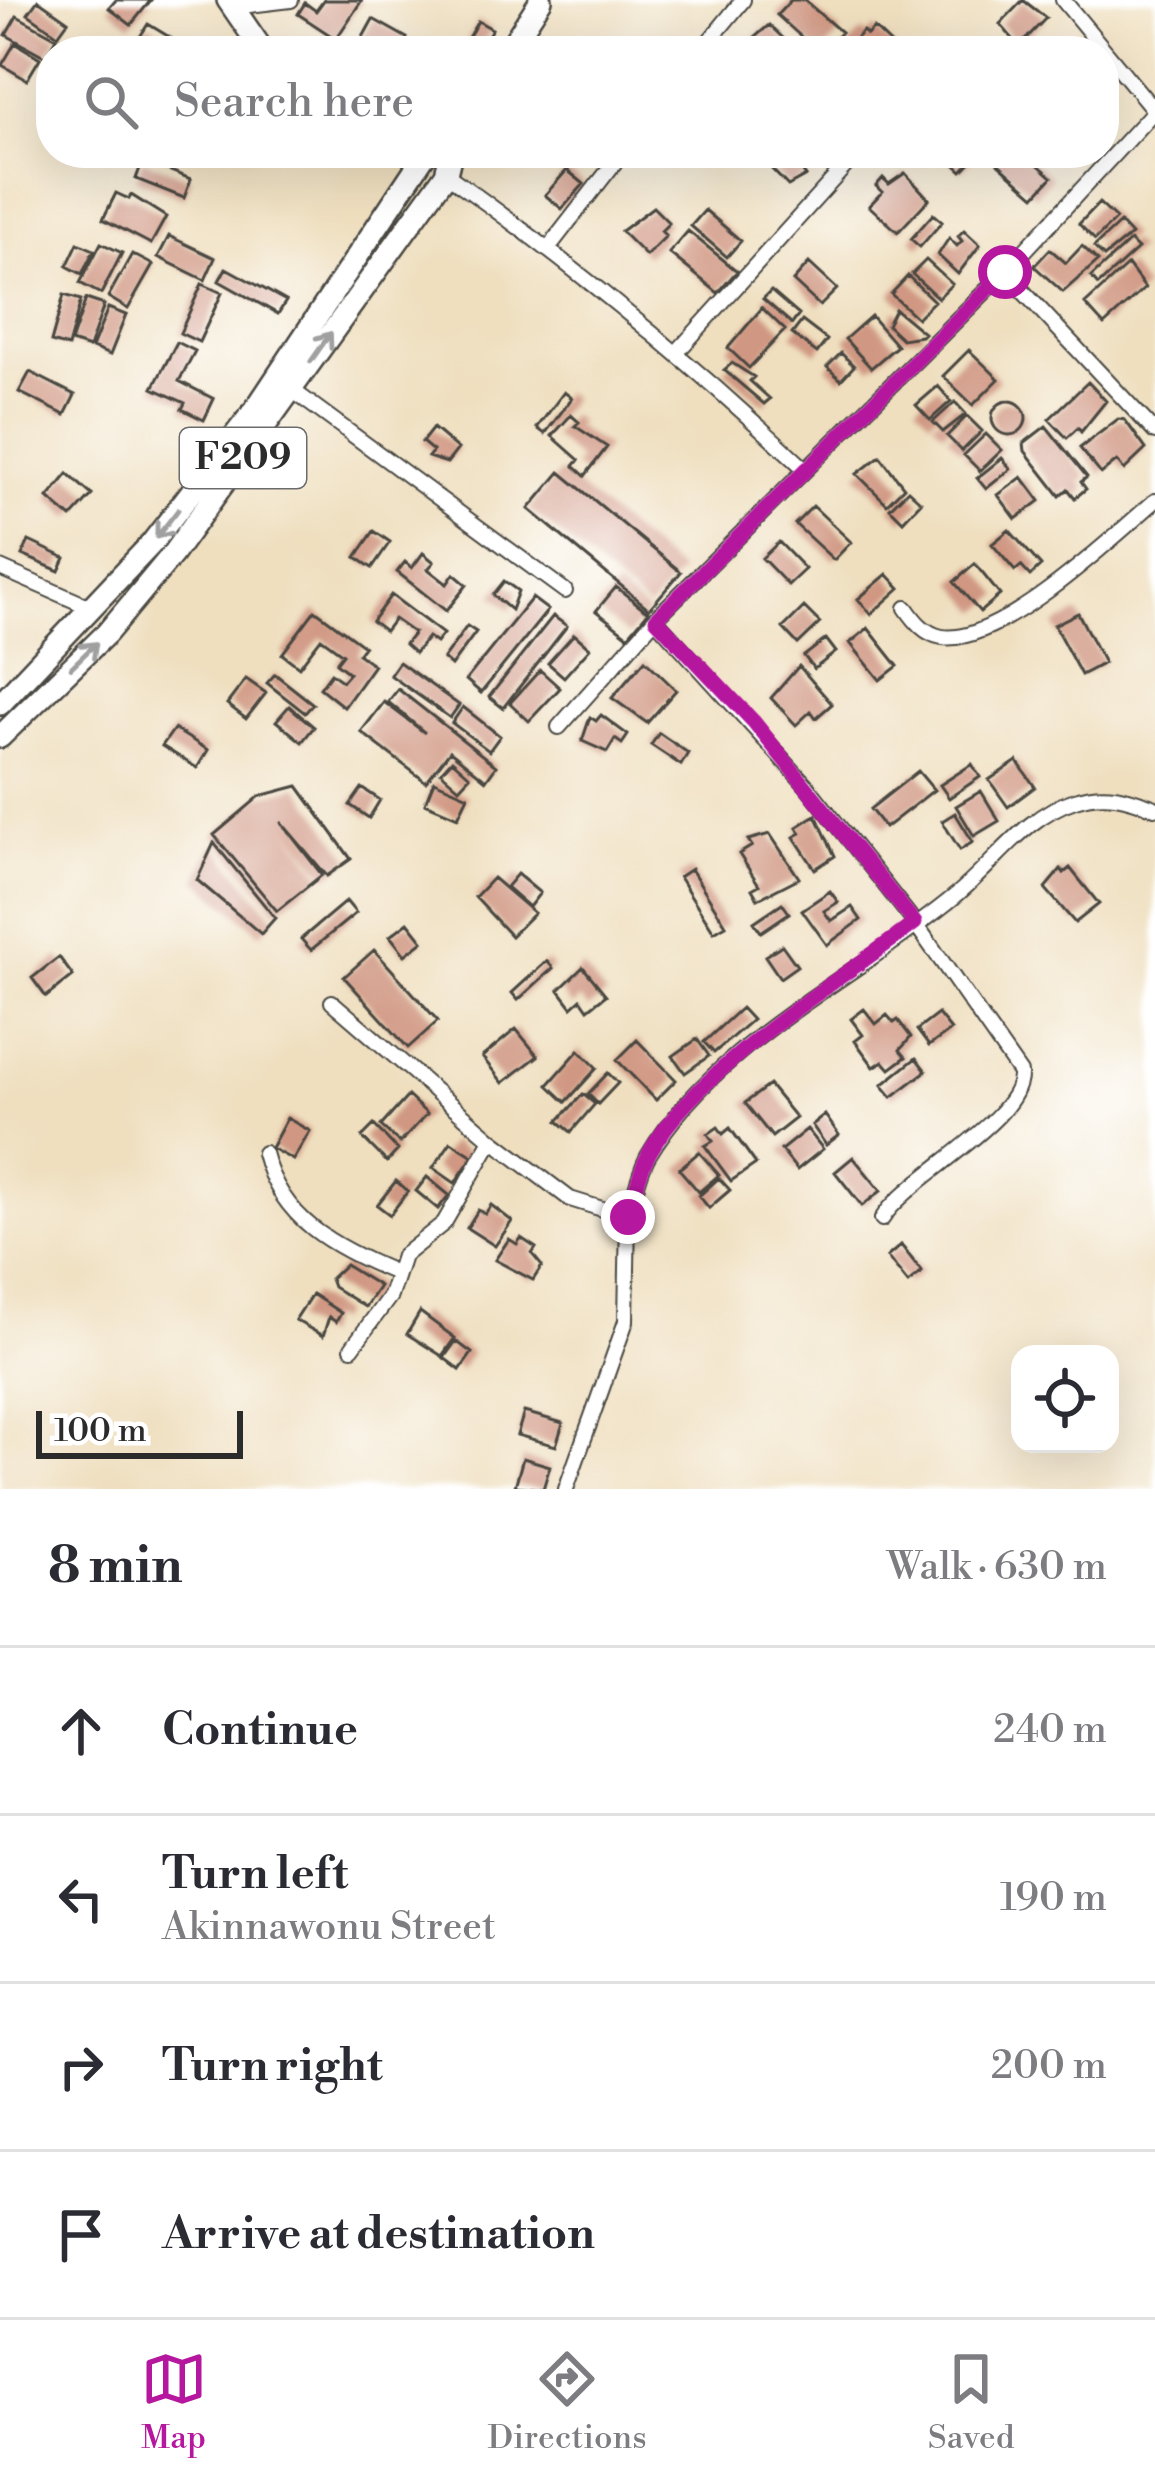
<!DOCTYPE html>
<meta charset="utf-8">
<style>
:root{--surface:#fff;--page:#f2f2f3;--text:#2b2b33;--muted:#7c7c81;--line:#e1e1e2;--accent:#b5179e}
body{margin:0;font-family:"Libre Bodoni",serif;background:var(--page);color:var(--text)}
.controls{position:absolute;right:36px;bottom:36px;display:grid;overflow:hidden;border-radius:24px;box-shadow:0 12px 48px #0002}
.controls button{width:108px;height:108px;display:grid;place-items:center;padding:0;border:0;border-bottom:3px solid var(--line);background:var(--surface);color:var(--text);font:60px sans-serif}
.scale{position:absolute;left:36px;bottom:30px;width:207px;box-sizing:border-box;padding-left:12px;border:6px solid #2b2b2b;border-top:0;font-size:33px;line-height:42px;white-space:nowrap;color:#2b2b2b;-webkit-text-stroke:9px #fff;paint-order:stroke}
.stop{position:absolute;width:36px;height:36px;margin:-27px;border:9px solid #b5179e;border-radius:50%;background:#fff}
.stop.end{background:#b5179e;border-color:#fff;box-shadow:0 3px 12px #0008}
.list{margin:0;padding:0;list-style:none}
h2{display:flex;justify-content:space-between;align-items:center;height:156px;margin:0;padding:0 48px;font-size:51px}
h2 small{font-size:39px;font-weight:400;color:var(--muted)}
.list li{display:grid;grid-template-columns:78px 1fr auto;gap:36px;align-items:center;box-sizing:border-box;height:168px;padding:0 48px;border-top:3px solid var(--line)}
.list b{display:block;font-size:45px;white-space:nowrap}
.list p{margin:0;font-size:39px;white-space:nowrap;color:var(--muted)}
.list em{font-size:39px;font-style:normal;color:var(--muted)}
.icon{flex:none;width:66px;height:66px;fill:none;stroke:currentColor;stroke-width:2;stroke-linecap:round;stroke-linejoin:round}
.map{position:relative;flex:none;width:1155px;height:1489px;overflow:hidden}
.search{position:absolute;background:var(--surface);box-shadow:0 12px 48px #0002;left:36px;right:36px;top:36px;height:132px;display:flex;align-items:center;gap:30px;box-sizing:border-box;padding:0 42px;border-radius:48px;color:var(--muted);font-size:45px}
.sheet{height:828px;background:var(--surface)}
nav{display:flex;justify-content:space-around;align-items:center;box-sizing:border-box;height:168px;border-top:3px solid var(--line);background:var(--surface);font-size:33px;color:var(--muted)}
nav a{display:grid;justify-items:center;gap:6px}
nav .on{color:var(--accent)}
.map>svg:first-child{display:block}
</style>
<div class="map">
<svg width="1155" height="1489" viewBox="0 0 1155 1489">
<rect width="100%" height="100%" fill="#fff"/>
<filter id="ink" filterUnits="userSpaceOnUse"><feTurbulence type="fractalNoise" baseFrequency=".00833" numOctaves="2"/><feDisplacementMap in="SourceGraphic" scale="24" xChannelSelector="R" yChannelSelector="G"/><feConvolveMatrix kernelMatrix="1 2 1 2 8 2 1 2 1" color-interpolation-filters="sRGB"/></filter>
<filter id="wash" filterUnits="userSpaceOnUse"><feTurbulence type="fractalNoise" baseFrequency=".004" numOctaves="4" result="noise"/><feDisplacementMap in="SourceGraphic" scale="48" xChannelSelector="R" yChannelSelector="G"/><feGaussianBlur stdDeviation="2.7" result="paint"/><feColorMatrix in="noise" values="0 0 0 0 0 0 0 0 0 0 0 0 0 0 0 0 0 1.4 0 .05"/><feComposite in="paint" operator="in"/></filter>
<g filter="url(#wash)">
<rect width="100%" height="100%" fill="#efdfbf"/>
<g id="blocks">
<path fill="#d09782" d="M38,0L68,21L58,35L28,14Z
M116,0H151L131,25L109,8Z
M324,0H362L336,39L298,14L305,3L316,11Z
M791,0H804L841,32L824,51H817L777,15Z
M1023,0L1046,18L1019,46L1000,24Z
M17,16L57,38L46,57L6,35Z
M373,19L407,38L400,51H384L362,39Z
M478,21L492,29L479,49L466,41Z
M148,24L171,38L162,51H131Z
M769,25L797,51H757L748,43Z
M874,28L898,51H843L863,31L867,35Z
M15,43L40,58L27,80L2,65Z
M756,153H789L806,176L788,186Z
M943,153H994L988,160L979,153L962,171Z
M1000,153H1025L1052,177L1035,196L994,160Z
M143,160L191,179L184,198L136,179Z
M567,170L584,184L562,209L545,195Z
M905,173L929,199L898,232L869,206L882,192L876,186L883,178L889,184Z
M116,193L129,199L131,195L166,217L151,244L103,219Z
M1099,203L1116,219L1095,240L1079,224Z
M653,207L669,223L661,231L666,236L646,256L621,231Z
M705,210L741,241L727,257L691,226Z
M933,214L942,222L920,247L911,239Z
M1120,223L1131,235L1104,257L1094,247Z
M964,230L980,245L958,274L938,255L949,238L957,246L962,241L958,236Z
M688,231L737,271L718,293L669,253Z
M169,236L215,258L205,280L158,257Z
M1130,241L1138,249L1098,285L1091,277Z
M78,243L94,250L82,274L67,266Z
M101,243L122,253L101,294L80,283Z
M1082,246L1098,261L1063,292L1034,266L1050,249L1066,263Z
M132,254L153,265L128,309L108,297Z
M926,260L952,284L938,298L912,274Z
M809,263L837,289L820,306L793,281Z
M1128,265L1145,288L1104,325L1085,304Z
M226,268L286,301L278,314L219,281Z
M908,276L934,301L917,318L891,294Z
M202,284L222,293L199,342L180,333Z
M771,291L799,315L792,324L763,299Z
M64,295L81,300L68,347L51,342Z
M86,299L104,305L89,348L71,342Z
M108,308L126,315L110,355L92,348Z
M762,308L785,330L749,368L728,348Z
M895,309L924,333L921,336L902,339L887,325Z
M871,316L897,346L871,368L845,339Z
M802,321L827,340L817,353L792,334Z
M177,342L195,351L179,381L214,399L204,420L182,409L185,403L153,388Z
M969,350L999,379L973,405L943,376Z
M841,353L854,366L841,380L827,367Z
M732,363L754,377L750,381L770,399L764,404L724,370Z
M30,372L75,395L65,415L19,392Z
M1088,382L1106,401L1081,432L1078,428L1067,438L1049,419Z
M938,386L951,401L930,420L916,405Z
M564,392L572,398L545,434L537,428Z
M992 418a17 17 0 1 1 34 0a17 17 0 1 1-34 0Z
M955,402L966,414L943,432L933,422Z
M571,415L579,422L575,426L607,447L585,476L574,466L579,460L552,436Z
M967,416L982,431L962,451L947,436Z
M1118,419L1125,420L1146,449L1124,470L1117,461L1101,474L1080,448Z
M1046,426L1087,477L1081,482L1086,489L1075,498L1068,489L1060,496L1025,451L1024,443Z
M433,428L458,449L447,463L428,457L433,451L422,442Z
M986,434L1002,450L980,471L964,455Z
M880,456L904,487L887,504L857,474Z
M1002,458L1011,469L986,489L977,478Z
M560,472L681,572L649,609L529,509Z
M68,474L92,495L71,518L48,498Z
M1022,477L1040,501L1016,519L998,495Z
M908,490L921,502L903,521L890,508Z
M813,506L851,542L834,560L795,524Z
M1009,530L1041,566L1030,576L1021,566L1015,571L992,544Z
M374,531L390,542L372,568L356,557Z
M29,541L65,558L59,571L22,555Z
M779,542L805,569L788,585L762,558Z
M423,553L434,562L428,569L447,584L454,574L467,585L446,611L397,572L405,562L412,568Z
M975,564L1000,595L980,612L954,582Z
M887,574L900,588L871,614L858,599Z
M504,581L518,591L511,610L493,595Z
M616,587L648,612L628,636L596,611Z
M391,595L443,634L436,643L428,637L415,653L405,644L414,633L394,619L385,631L372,621Z
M532,598L548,610L481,693L466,680Z
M804,607L820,623L798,644L783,628Z
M315,610L364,646L358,654L374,665L344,707L320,688L331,673L342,681L349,673L336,663L343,654L321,638L299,667L282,654Z
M1078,613L1104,663L1081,675L1054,625Z
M553,616L567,626L503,708L489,697Z
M467,626L476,632L451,666L443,659Z
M868,628L898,666L880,680L850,643Z
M574,634L590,648L564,677L548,663Z
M826,639L836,652L814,669L804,656Z
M645,660L676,690L647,723L612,698Z
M399,662L459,705L450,718L390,675Z
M799,666L832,704L816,718L811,711L796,725L771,698Z
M540,670L560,688L529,721L510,703Z
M275,674L313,704L305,713L267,683Z
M246,679L266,693L246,719L227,704Z
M398,689L496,766L486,780L450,751L426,782L361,732L384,702L425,733L388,702Z
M289,706L314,727L302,742L276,721Z
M463,707L500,736L489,751L452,723Z
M601,715L628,735L622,744L615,739L607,752L582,741L590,717L596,721Z
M174,729L208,750L197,768L162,746Z
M659,733L688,753L681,765L651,745Z
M452,760L470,776L459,788L441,772Z
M1017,761L1035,787L1008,807L989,780Z
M972,764L980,777L949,798L940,785Z
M918,771L934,790L885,828L870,809Z
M434,781L468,796L458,817L425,803Z
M298,786L351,859L327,876L281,822L322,875L277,911L214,835L260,796Z
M362,788L380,800L369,818L350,805Z
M981,791L999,821L974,836L956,806Z
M955,813L973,842L960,850L942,821Z
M816,815L835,856L815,869L794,837L801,833L797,827Z
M770,834L799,878L758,899L752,889L759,885L739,854L752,846L748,840Z
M214,843L275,918L261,934L197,880Z
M1070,868L1099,904L1075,923L1045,888L1061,869L1064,873Z
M691,869L726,925L714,932L679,877Z
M517,874L540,893L529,907L506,887Z
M493,878L534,913L511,936L475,897Z
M830,891L838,902L824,911L831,921L852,907L861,920L827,945L802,910Z
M346,901L356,913L311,950L301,939Z
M782,903L789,913L761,932L754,922Z
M408,922L423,941L405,955L390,936Z
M782,945L797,966L780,978L765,956Z
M374,950L438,1021L408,1048L344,977Z
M59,957L73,976L46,997L32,978Z
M547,961L553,968L518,1000L512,993Z
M583,967L606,995L588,1009L581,999L572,1007L559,990Z
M741,1008L752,1020L714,1053L704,1042Z
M864,1009L876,1024L887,1015L894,1023L898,1020L911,1037L900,1050L906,1057L890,1069L883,1061L874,1067L855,1041L863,1035L851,1019Z
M938,1014L951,1030L929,1046L917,1030Z
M516,1029L538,1056L503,1083L482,1057Z
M697,1039L709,1056L685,1073L673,1056Z
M637,1040L676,1080L656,1100L617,1060Z
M579,1050L597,1068L566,1102L548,1085Z
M916,1058L926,1071L892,1097L882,1085Z
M608,1073L618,1083L598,1104L588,1094Z
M769,1085L796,1118L772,1137L745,1103Z
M583,1094L595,1104L571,1132L558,1121Z
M408,1096L427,1114L400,1143L381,1126Z
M825,1115L839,1135L826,1145L812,1125Z
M287,1118L310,1131L293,1160L271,1148Z
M374,1125L398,1150L387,1162L362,1137Z
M718,1127L723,1134L730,1128L756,1164L731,1181L705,1146L713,1141L708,1134Z
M807,1129L823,1149L797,1170L781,1150Z
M451,1142L473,1156L455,1183L433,1168Z
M699,1152L719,1175L699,1192L679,1169Z
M853,1157L881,1191L862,1206L835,1172Z
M427,1177L449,1195L438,1209L416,1191Z
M719,1178L730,1190L709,1208L699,1196Z
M396,1181L408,1191L390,1215L377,1205Z
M491,1205L512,1221L495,1246L467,1228L478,1210L485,1214Z
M521,1238L536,1248L532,1254L542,1266L533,1280L495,1260L509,1239L517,1244Z
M901,1245L922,1272L908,1283L887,1257Z
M345,1265L379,1286L365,1307L333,1287L330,1279Z
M312,1294L341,1313L336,1322L329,1317L323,1336L295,1320Z
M420,1312L455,1338L442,1356L407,1334Z
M456,1341L472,1353L460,1370L444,1358Z
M524,1412L563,1423L556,1446L517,1435Z
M523,1458L550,1466L543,1489L515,1486Z"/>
</g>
</g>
<g filter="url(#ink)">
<use href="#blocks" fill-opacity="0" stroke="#484641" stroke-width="3"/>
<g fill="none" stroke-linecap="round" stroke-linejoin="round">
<defs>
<path id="street" d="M1063,0L1154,110
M233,7L291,0
M701,51L743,0
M446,174C574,265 691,362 805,469
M549,247L622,153
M1005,272L1155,432
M678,351L857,153
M292,390L565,591
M0,568L94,609
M906,608C915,621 925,634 942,637C999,646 1113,537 1155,501
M655,619L807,786L915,923L1020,1073C1024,1119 905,1179 882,1219
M559,727L655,619L1005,272L1155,110
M332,1002L492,1140L570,1199L628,1217C634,1198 638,1174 648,1156C717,1040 855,979 955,896C997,862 1023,817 1075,800C1105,790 1127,797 1155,808
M264,1153C281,1220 335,1248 396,1273
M352,1348L390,1296L403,1256L444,1223L492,1140
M566,1489L626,1321L628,1217"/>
<path id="primary" d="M228,0L263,51
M508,51L541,0
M0,704L152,543L257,407L426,153
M0,737L107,633L172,555L446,174L451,153"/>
</defs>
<use href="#street" stroke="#484641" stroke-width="18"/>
<use href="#primary" stroke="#484641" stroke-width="26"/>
<use href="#street" stroke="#fff" stroke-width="14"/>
<use href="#primary" stroke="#fff" stroke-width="21"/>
</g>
<defs><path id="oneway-shaft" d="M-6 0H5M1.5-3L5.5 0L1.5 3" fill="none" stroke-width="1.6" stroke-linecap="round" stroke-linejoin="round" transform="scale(3)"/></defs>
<g stroke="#a0a0a0">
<use href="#oneway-shaft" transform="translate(321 347) rotate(-55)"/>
<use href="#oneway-shaft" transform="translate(167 524) rotate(128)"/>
<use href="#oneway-shaft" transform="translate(84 655) rotate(-44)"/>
</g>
</g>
<g fill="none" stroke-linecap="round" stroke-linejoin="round" filter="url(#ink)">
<path stroke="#b5179e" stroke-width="15" d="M628,1217C633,1200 637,1181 644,1164C680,1079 840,980 915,923L754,722L656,619L1005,272"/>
</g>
<g text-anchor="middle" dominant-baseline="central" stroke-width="9" stroke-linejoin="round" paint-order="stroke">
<rect fill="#fff" stroke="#6b6b6b" stroke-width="3" x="180" y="428" width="126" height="60" rx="9"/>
<g font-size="36" font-weight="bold" fill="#2b2b2b">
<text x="243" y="458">F209</text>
</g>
</g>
</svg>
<div class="controls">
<button><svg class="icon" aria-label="locate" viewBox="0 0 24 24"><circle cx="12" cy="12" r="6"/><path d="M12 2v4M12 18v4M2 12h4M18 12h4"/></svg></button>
</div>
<div class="scale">100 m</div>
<div class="stop" style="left:1005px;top:272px"></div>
<div class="stop end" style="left:628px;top:1217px"></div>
<div class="search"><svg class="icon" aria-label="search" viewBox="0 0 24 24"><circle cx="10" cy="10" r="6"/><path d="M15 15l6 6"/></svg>Search here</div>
</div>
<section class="sheet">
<h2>8 min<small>Walk · 630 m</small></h2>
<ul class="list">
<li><svg class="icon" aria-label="ahead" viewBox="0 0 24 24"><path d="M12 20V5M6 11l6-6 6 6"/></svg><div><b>Continue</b></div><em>240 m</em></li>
<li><svg class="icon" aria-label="left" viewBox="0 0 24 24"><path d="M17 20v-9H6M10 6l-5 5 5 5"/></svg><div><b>Turn left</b><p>Akinnawonu Street</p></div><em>190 m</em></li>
<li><svg class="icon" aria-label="right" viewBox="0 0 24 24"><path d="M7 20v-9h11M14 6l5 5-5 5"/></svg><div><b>Turn right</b></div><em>200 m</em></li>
<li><svg class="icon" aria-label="arrive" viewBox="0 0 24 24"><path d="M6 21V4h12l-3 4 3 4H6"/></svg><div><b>Arrive at destination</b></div></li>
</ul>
</section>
<nav>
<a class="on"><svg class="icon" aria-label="map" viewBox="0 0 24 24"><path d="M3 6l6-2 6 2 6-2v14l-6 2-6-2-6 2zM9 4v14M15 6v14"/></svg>Map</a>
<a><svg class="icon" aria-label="directions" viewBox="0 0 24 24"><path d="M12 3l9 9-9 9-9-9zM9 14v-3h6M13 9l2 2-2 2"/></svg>Directions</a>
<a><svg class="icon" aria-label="saved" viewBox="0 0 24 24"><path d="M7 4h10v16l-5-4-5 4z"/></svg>Saved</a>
</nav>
